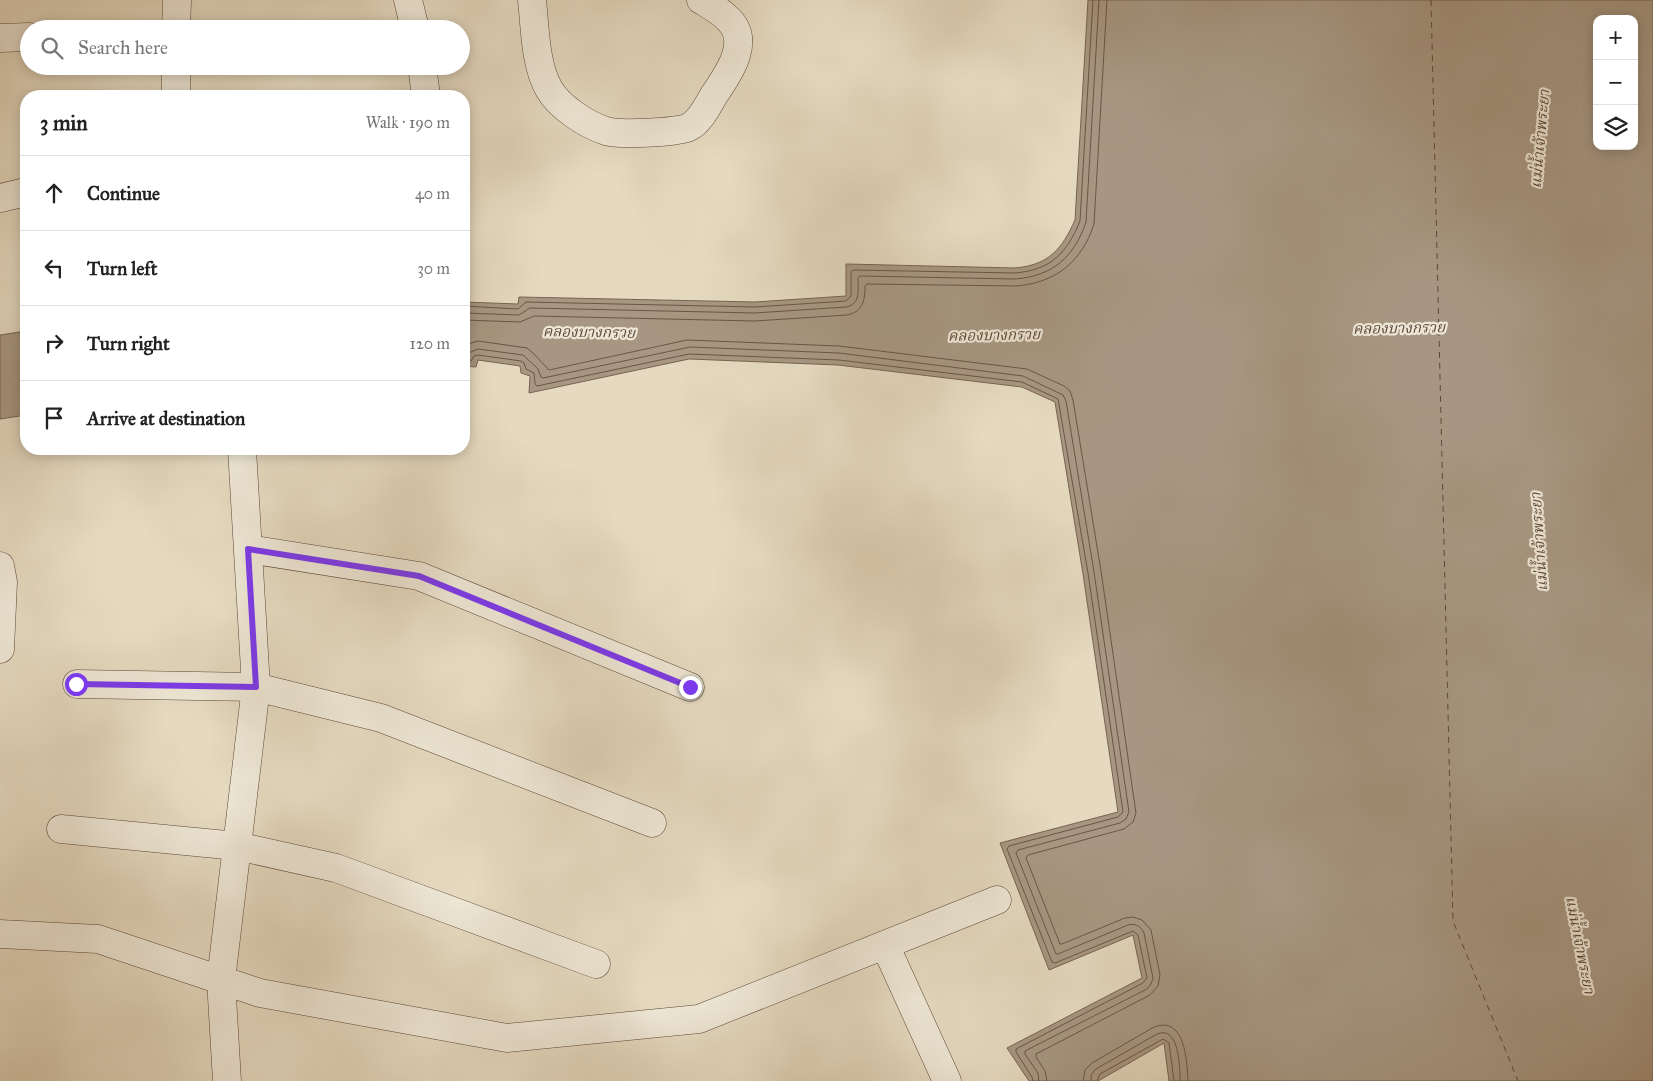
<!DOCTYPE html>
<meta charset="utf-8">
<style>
:root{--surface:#fff;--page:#f2f2f2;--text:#222;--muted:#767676;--line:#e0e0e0}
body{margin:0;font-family:"IM FELL Great Primer","Noto Serif Thai",serif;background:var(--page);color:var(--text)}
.controls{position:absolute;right:15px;top:15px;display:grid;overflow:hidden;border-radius:10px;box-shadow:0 2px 12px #0003}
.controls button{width:45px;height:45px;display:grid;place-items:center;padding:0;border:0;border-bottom:1px solid var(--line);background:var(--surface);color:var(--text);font:25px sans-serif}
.stop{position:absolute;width:15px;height:15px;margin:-11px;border:4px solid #7c3aed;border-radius:50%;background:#fff}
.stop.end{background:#7c3aed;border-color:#fff;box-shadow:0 1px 5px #0008}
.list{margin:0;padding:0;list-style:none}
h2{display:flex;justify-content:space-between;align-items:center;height:65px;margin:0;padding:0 20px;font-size:21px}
h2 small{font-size:16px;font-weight:400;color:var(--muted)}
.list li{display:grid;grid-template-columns:32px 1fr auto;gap:15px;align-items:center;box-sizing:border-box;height:75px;padding:0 20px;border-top:1px solid var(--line)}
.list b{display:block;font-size:19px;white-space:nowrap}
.list em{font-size:16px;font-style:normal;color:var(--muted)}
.icon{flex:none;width:28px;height:28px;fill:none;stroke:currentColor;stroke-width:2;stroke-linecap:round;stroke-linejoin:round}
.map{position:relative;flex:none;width:1653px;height:1081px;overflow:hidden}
.search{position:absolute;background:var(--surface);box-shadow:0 2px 12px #0003;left:20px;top:20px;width:450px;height:55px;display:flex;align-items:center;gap:12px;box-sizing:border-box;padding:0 18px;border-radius:28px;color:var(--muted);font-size:19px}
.panel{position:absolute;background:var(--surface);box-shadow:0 2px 12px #0003;left:20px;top:90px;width:450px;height:365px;border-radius:20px}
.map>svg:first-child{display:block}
</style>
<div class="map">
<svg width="1653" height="1081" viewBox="0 0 1653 1081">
<rect width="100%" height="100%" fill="#e5dac0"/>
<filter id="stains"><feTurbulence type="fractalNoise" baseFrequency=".004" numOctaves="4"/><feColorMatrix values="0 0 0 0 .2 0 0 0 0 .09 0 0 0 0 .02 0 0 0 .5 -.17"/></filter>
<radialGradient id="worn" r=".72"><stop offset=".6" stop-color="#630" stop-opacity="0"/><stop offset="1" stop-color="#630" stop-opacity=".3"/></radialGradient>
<path fill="#a79782" stroke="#776352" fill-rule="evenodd" d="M1088,0H1653V1081H1169L1164,1043L1098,1081H1029L1007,1048L1142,978L1133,935L1049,970L1000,843L1118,812L1083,574L1055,402L1022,387L838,365L689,359L529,393L530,376L521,373L520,366L478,360L476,367L464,366V302L518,304L519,297L755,302L846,296V264L1015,268C1049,265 1062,249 1075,220ZM1597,19H1634V146H1597Z
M26,331V415L0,419V335Z"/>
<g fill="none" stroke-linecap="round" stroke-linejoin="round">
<path stroke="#6a5646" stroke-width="1" d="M464,306L518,309L526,302L755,307L846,301L851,296V272L853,270L1015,273C1051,270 1067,253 1080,221L1093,0
M464,313L519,315L530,308L755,313L846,307C861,304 858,290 858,278L860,276L1015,279C1053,276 1074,257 1086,222L1099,0
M464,320L520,322L534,316L755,321L847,315C863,312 865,300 865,286L867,284L1016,286C1055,283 1082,262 1094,224L1107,0
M464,347L471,343L478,341L527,348L533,353L549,370L687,340L839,346L1027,369L1064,386L1070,391L1073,400L1101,571L1136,813L1133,822L1124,829L1028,855L1026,858L1060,944H1062L1125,918L1133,917L1142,920L1151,930L1160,975L1158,986L1150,995L1036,1054V1057L1045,1071L1047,1081
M464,355L478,349L523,355L538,369L541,377L543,378L690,347L839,353L1023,376L1063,395L1066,401L1094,572L1129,812L1126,819L1120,823L1018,850L1016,853L1056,954H1058L1128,925C1135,923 1141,926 1144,933L1153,978L1151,984L1147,989L1025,1051V1054L1038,1073L1039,1081
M464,361H471L474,356L478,355L521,361L524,363L526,369L534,373L535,384L537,386L689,354L839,360L1022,382L1058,399L1088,573L1123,812L1118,817L1009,846L1007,849L1052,962L1055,963L1133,931L1138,935L1147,978L1143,983L1016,1049V1052L1032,1077L1033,1081
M1083,1081L1085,1070L1092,1063L1154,1027C1185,1015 1187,1061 1188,1081
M1091,1081V1075L1096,1069L1157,1034C1179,1025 1180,1066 1180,1081
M1097,1081L1100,1074L1163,1039L1169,1043L1174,1081"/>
<path stroke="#5e4839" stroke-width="1" stroke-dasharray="6 5" stroke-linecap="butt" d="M1431,0L1453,921L1518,1081"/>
<defs>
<path id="minor" d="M408,0L415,29
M532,0C535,27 535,65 549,89C559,107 587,125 606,131C617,135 678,133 689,127C700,122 708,105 714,95C729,73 753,40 726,17C719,10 709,5 701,0
M176,29L177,0
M0,38L29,37
M422,66L426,96
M176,96V66
M0,198L26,192
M248,549L419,576L690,687
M0,566L3,582L0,649
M77,684L256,687L381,718L652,823
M61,829L237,846L336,868L596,964
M0,934L98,939L260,993L507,1038L699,1019L997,900
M885,945L947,1081
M227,1081L221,980L256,687L242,449"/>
</defs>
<use href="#minor" stroke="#5c4637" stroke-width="29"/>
<use href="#minor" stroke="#eee7d6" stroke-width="28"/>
</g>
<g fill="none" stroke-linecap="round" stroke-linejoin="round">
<path stroke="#7c3aed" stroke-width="6" d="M76,684L256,687L248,549L419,576L690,687"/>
</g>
<g text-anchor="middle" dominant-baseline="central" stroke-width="4.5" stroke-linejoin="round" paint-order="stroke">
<g font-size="15" font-style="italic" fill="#5e4839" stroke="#eee7d6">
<text transform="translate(1540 139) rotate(-85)">แม่น้ำเจ้าพระยา</text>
<text transform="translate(1399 328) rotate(-1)">คลองบางกรวย</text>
<text transform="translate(589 332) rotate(1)">คลองบางกรวย</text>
<text transform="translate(994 335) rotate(-1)">คลองบางกรวย</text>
<text transform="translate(1539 542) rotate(-94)">แม่น้ำเจ้าพระยา</text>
<text transform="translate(1580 945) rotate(79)">แม่น้ำเจ้าพระยา</text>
</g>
</g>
<rect width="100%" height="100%" filter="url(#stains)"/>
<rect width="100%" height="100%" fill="url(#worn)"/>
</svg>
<div class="controls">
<button>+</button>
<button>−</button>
<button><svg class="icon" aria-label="layers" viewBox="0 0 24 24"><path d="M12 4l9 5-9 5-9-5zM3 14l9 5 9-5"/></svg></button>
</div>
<div class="stop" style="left:76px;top:684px"></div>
<div class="stop end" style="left:690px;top:687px"></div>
<div class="search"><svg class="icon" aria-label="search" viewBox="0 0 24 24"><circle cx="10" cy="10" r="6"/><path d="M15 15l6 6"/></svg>Search here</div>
<section class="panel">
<h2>3 min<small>Walk · 190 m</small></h2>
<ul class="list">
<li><svg class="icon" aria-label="ahead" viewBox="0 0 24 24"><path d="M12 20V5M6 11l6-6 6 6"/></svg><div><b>Continue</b></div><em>40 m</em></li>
<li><svg class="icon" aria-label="left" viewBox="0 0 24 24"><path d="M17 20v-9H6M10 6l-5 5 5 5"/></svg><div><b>Turn left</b></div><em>30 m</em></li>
<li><svg class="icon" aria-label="right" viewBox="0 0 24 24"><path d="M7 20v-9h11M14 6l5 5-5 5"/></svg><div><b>Turn right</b></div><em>120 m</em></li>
<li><svg class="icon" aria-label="arrive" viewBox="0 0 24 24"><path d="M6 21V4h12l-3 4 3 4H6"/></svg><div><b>Arrive at destination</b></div></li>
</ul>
</section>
</div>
